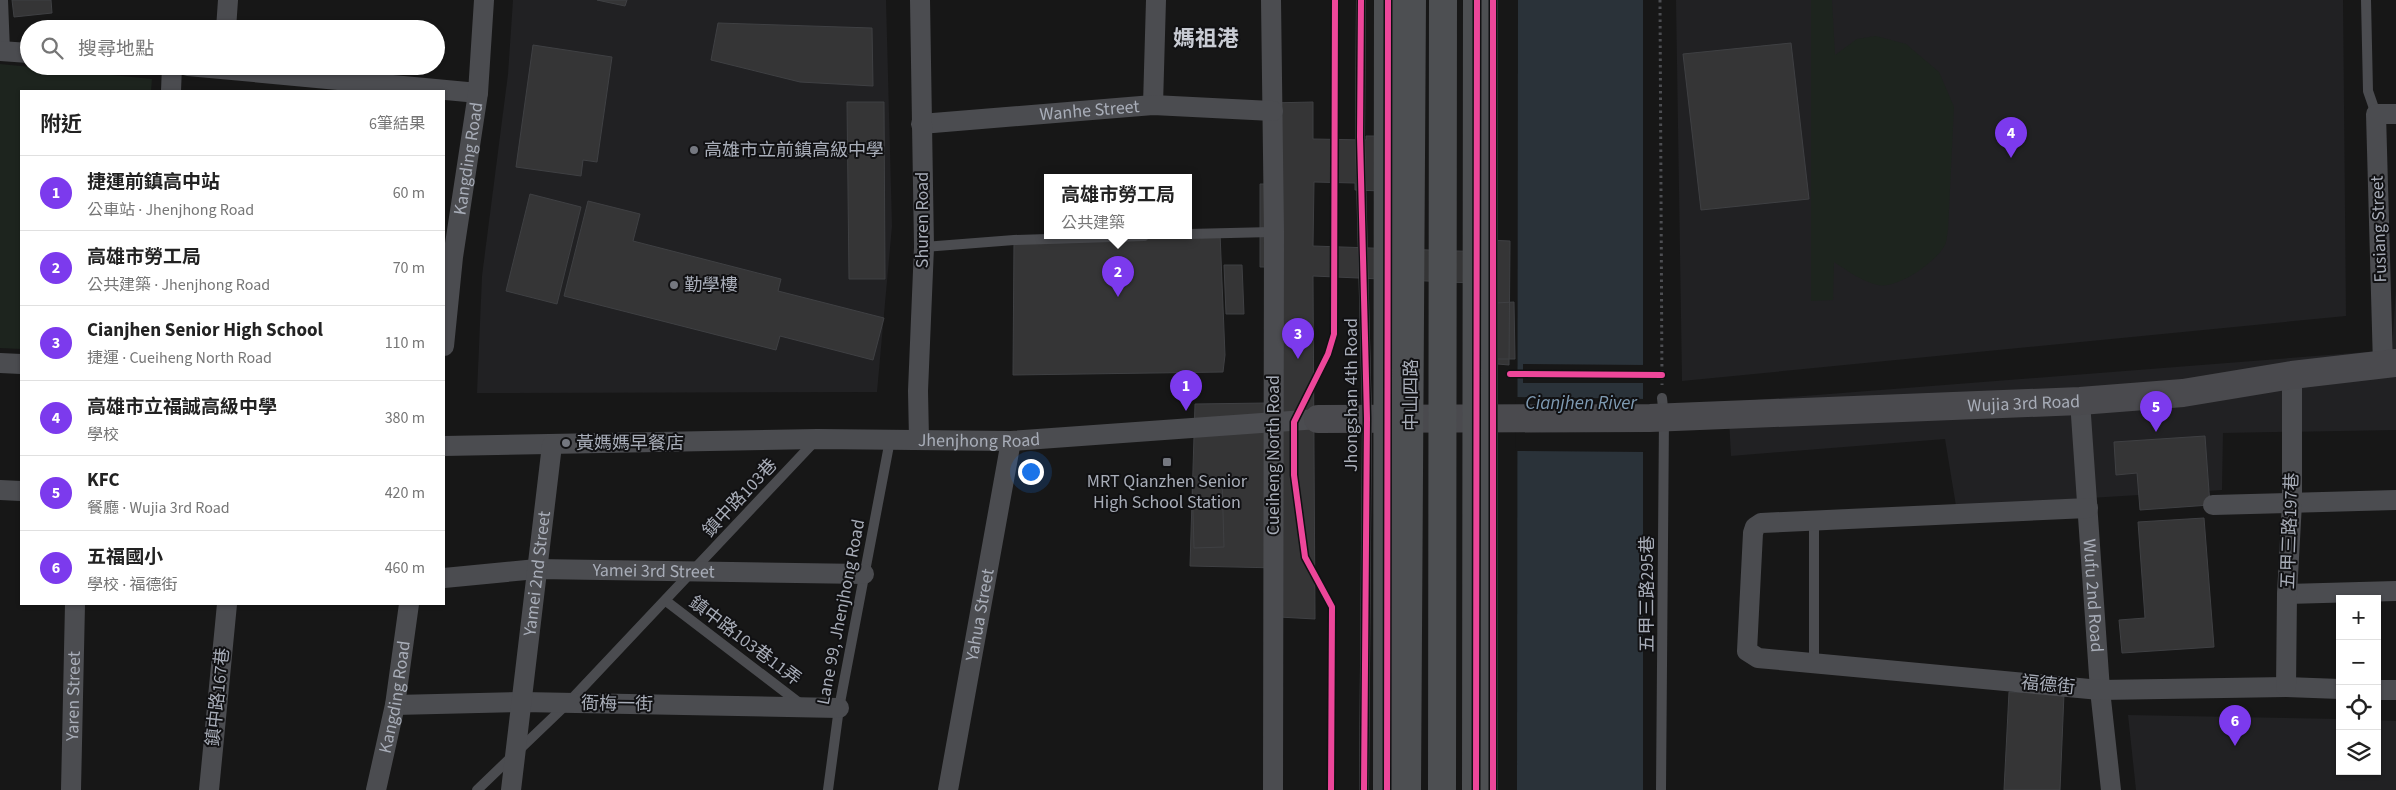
<!DOCTYPE html>
<html lang="zh-TW">
<meta charset="utf-8">
<style>
:root{--surface:#fff;--page:#f6f6f6;--text:#222;--muted:#767676;--line:#e0e0e0;--accent:#7c3aed}
body{margin:0;font-family:"Source Sans 3","Noto Sans TC",sans-serif;background:var(--page);color:var(--text)}
.controls{position:absolute;right:15px;bottom:15px;display:grid;overflow:hidden;border-radius:0px;box-shadow:0 1px 4px #0004}
.controls button{width:45px;height:45px;display:grid;place-items:center;padding:0;border:0;border-bottom:1px solid var(--line);background:var(--surface);color:var(--text);font:25px sans-serif}
.you{position:absolute;left:1030px;top:471px;width:18px;height:18px;margin:-12px;border:4px solid #fff;border-radius:50%;background:#1a73e8;box-shadow:0 0 0 8px #1a73e833}
.badge{display:grid;place-items:center;width:32px;height:32px;border-radius:50%;background:var(--accent);color:#fff;font-size:16px;font-weight:700}
.pin{position:absolute;translate:-50% -41px;filter:drop-shadow(0 1px 2px #0008)}
.pin::after{content:'';position:absolute;top:26px;width:18px;height:15px;background:inherit;clip-path:polygon(0 0,100% 0,50% 100%)}
.popup{position:absolute;left:1044px;top:174px;width:148px;height:65px;box-sizing:border-box;display:grid;place-content:center;border-radius:0px;background:var(--surface);filter:drop-shadow(0 1px 4px #0005);font-size:16px;white-space:nowrap;color:var(--muted)}
.popup b{font-size:19px;color:var(--text)}
.popup::after{content:'';position:absolute;left:50%;top:100%;margin-left:-10px;border:10px solid transparent;border-top-color:var(--surface)}
.list{margin:0;padding:0;list-style:none}
h2{display:flex;justify-content:space-between;align-items:center;height:65px;margin:0;padding:0 20px;font-size:21px}
h2 small{font-size:16px;font-weight:400;color:var(--muted)}
.list li{display:grid;grid-template-columns:32px 1fr auto;gap:15px;align-items:center;box-sizing:border-box;height:75px;padding:0 20px;border-top:1px solid var(--line)}
.list b{display:block;font-size:19px;white-space:nowrap}
.list p{margin:0;font-size:16px;white-space:nowrap;color:var(--muted)}
.list em{font-size:16px;font-style:normal;color:var(--muted)}
.icon{flex:none;width:28px;height:28px;fill:none;stroke:currentColor;stroke-width:2;stroke-linecap:round;stroke-linejoin:round}
.map{position:relative;flex:none;width:2396px;height:790px;overflow:hidden}
.search{position:absolute;background:var(--surface);box-shadow:0 1px 4px #0004;left:20px;top:20px;width:425px;height:55px;display:flex;align-items:center;gap:12px;box-sizing:border-box;padding:0 18px;border-radius:28px;color:var(--muted);font-size:19px}
.panel{position:absolute;background:var(--surface);box-shadow:0 1px 4px #0004;left:20px;top:90px;width:425px;height:515px;border-radius:0px}
.map>svg:first-child{display:block}
</style>
<div class="map">
<svg width="2396" height="790" viewBox="0 0 2396 790">
<rect width="100%" height="100%" fill="#171717"/>
<path fill="#212123" d="M513,0H886L892,226L877,392L477,393L482,276L508,74Z
M1676,0H2343L2346,316L1682,381Z
M2396,288V430L2223,433L2222,490L1956,506L1945,439L1731,456L1728,402L2392,350Z
M2128,715L2340,719V771H2377V720L2396,721V790H2136Z"/>
<path fill="#1d241e" d="M1811,0H1832L1835,55L1857,39L1876,36L1906,44L1939,72L1954,107L1948,230C1947,234 1947,241 1945,245C1936,262 1898,289 1878,285C1861,281 1848,271 1834,262L1833,300L1811,301Z
M0,64L152,79L151,91H21V349L0,348Z"/>
<path fill="#2a3239" d="M1518,0H1643V790H1517Z"/>
<path fill="#171717" d="M1523,364L1646,365V383H1523Z
M1516,397L1646,399V452L1515,451Z"/>
<path fill="#353536" stroke="#3f4043" d="M12,0H51L52,13L14,17Z
M597,0H627L625,6Z
M718,23L872,28L873,86L800,82L711,60Z
M1791,43L1809,199L1701,210L1683,54Z
M533,45L612,57L597,162L583,160L581,176L516,167Z
M847,102H884L885,279H849Z
M1313,102V139L1366,140V136H1383L1382,191L1355,190V183L1314,182L1313,246L1487,252V240L1510,241L1509,365L1486,363L1472,283L1313,276L1315,619L1279,617L1278,568L1190,566L1195,404L1267,403L1269,267H1260V184H1269V103Z
M530,194L581,207L557,304L506,291Z
M588,201L640,214L633,241L781,279L778,291L884,318L873,360L780,336L776,350L564,296Z
M1220,233L1225,355L1223,372L1013,375L1014,240Z
M1224,265H1242L1244,314H1226Z
M1514,302L1515,359H1496L1495,303Z
M2205,436L2210,505L2140,510L2137,473L2116,475L2114,442Z
M1192,477H1222L1224,547L1194,548Z
M2204,518L2214,647L2122,653L2119,620L2145,618L2138,522Z
M2009,692L2064,694L2060,790H2004Z"/>
<g fill="none" stroke-linecap="round" stroke-linejoin="round">
<path stroke="#4d4e52" stroke-width="3" stroke-dasharray="2.5 4" stroke-linecap="butt" d="M1660,0L1662,385"/>
<path stroke="#4b4c50" stroke-width="10" d="M3,0L5,51
M1361,0L1360,137L1367,418L1364,790
M2366,0L2368,91L2376,114
M1188,234L1274,232
M924,247L1014,240L1144,236
M1814,521V662
M666,601L802,705
M477,790L568,703L816,440
M828,790L839,708L890,440
M1493,790V0
M1661,790L1664,417L1662,398"/>
<g stroke="#4b4c50" stroke-width="20">
<path d="M1271,0L1274,232L1273,790"/>
<path d="M226,29L228,0"/>
<path d="M0,51L29,53"/>
<path d="M188,66L478,93"/>
<path d="M171,91L172,66"/>
<path d="M1153,105L1156,0"/>
<path id="s1" d="M921,124L1153,105L1273,111"/>
<path id="s2" d="M444,346L453,257L478,93L484,0"/>
<path d="M0,363L21,364"/>
<path d="M2383,365L2376,114H2396"/>
<path id="s3" d="M2080,401L2100,690L2111,790"/>
<path d="M919,439L918,391L924,247L920,0"/>
<path id="s4" d="M444,446L817,439L1011,441L1318,419"/>
<path d="M0,490L21,491"/>
<path d="M2213,505L2396,500"/>
<path d="M2088,508L1761,523L1755,527L1753,533L1747,651L1758,658L2100,690L2286,687L2340,689"/>
<path id="s5" d="M444,578L537,569L864,574"/>
<path d="M2287,594L2396,591"/>
<path d="M2286,687L2287,594L2292,503V375"/>
<path d="M2377,690H2396"/>
<path d="M395,705L522,702L839,708"/>
<path id="s6" d="M71,790L75,604"/>
<path d="M209,790L227,604"/>
<path id="s7" d="M376,790L395,705L409,604"/>
<path id="s8" d="M511,790L552,445"/>
<path id="s9" d="M948,790L1011,441"/>
</g>
<path stroke="#4a4a4e" stroke-width="28" id="s10" d="M1318,419L1650,418L2080,401L2183,393L2292,375L2396,363"/>
<path stroke="#4d4f52" stroke-width="28" d="M1387,790L1388,0
M1407,790L1412,0
M1442,790L1443,0
M1476,790L1477,0"/>
<defs>
<path id="cycleway" d="M1361,0L1360,137L1367,418L1364,790
M1510,374L1662,375
M1331,790L1332,607L1305,557L1294,475V422L1328,354L1334,334L1335,0
M1387,790L1388,0
M1476,790L1477,0
M1493,790V0"/>
</defs>
<use href="#cycleway" stroke="#111113" stroke-width="9"/>
<use href="#cycleway" stroke="#ed469a" stroke-width="6"/>
</g>
<g fill="#757880" stroke="#111113" stroke-width="2">
<circle cx="694" cy="150" r="5"/>
<circle cx="674" cy="285" r="5"/>
<circle cx="566" cy="443" r="5"/>
<rect x="1162" y="457" width="10" height="10" rx="2.5"/>
</g>
<g text-anchor="middle" dominant-baseline="central" stroke-width="4" stroke-linejoin="round" paint-order="stroke">
<g font-size="18" fill="#a8adb8" stroke="#111113">
<text stroke="none"><textPath href="#s1" startOffset="169">Wanhe Street</textPath></text>
<text stroke="none"><textPath href="#s2" startOffset="189">Kangding Road</textPath></text>
<text transform="translate(922 220) rotate(-90)">Shuren Road</text>
<text transform="translate(2379 229) rotate(-92)">Fusiang Street</text>
<text transform="translate(1351 395) rotate(-90)">Jhongshan 4th Road</text>
<text transform="translate(1411 395) rotate(-90)">中山四路</text>
<text stroke="none"><textPath href="#s10" startOffset="706">Wujia 3rd Road</textPath></text>
<text stroke="none"><textPath href="#s4" startOffset="535">Jhenjhong Road</textPath></text>
<text transform="translate(1273 455) rotate(-90)">Cueiheng North Road</text>
<text transform="translate(740 498) rotate(-47)">鎮中路103巷</text>
<text transform="translate(2290 531) rotate(-88)">五甲三路197巷</text>
<text stroke="none"><textPath href="#s5" startOffset="210">Yamei 3rd Street</textPath></text>
<text stroke="none"><textPath href="#s8" startOffset="218">Yamei 2nd Street</textPath></text>
<text transform="translate(1647 594) rotate(-90)">五甲三路295巷</text>
<text stroke="none"><textPath href="#s3" startOffset="195">Wufu 2nd Road</textPath></text>
<text transform="translate(841 612) rotate(-79)">Lane 99, Jhenjhong Road</text>
<text stroke="none"><textPath href="#s9" startOffset="178">Yahua Street</textPath></text>
<text transform="translate(745 641) rotate(37)">鎮中路103巷11弄</text>
<text transform="translate(2048 685) rotate(6)">福德街</text>
<text stroke="none"><textPath href="#s6" startOffset="94">Yaren Street</textPath></text>
<text transform="translate(218 697) rotate(-84)">鎮中路167巷</text>
<text stroke="none"><textPath href="#s7" startOffset="95">Kangding Road</textPath></text>
<text transform="translate(617 704) rotate(1)">衙梅一街</text>
</g>
<g font-size="18" fill="#a8adb8" stroke="#111113" text-anchor="start">
<text x="704" y="150">高雄市立前鎮高級中學</text>
<text x="684" y="285">勤學樓</text>
<text x="576" y="443">黃媽媽早餐店</text>
<text x="1167" y="481" text-anchor="middle">MRT Qianzhen Senior<tspan x="1167" dy="21">High School Station</tspan></text>
</g>
<g font-size="19" font-style="italic" fill="#7f9bb3" stroke="#111113">
<text x="1581" y="403">Cianjhen River</text>
</g>
<g font-size="22" font-weight="bold" fill="#c9ccd4" stroke="#111113">
<text x="1206" y="39">媽祖港</text>
</g>
</g>
</svg>
<div class="controls">
<button>+</button>
<button>−</button>
<button><svg class="icon" aria-label="locate" viewBox="0 0 24 24"><circle cx="12" cy="12" r="6"/><path d="M12 2v4M12 18v4M2 12h4M18 12h4"/></svg></button>
<button><svg class="icon" aria-label="layers" viewBox="0 0 24 24"><path d="M12 4l9 5-9 5-9-5zM3 14l9 5 9-5"/></svg></button>
</div>
<div class="you"></div>
<div class="pin badge" style="left:1186px;top:411px">1</div>
<div class="pin badge" style="left:1118px;top:297px">2</div>
<div class="popup"><b>高雄市勞工局</b>公共建築</div>
<div class="pin badge" style="left:1298px;top:359px">3</div>
<div class="pin badge" style="left:2011px;top:158px">4</div>
<div class="pin badge" style="left:2156px;top:432px">5</div>
<div class="pin badge" style="left:2235px;top:746px">6</div>
<div class="search"><svg class="icon" aria-label="search" viewBox="0 0 24 24"><circle cx="10" cy="10" r="6"/><path d="M15 15l6 6"/></svg>搜尋地點</div>
<section class="panel">
<h2>附近<small>6筆結果</small></h2>
<ul class="list">
<li><span class="badge">1</span><div><b>捷運前鎮高中站</b><p>公車站 · Jhenjhong Road</p></div><em>60 m</em></li>
<li><span class="badge">2</span><div><b>高雄市勞工局</b><p>公共建築 · Jhenjhong Road</p></div><em>70 m</em></li>
<li><span class="badge">3</span><div><b>Cianjhen Senior High School</b><p>捷運 · Cueiheng North Road</p></div><em>110 m</em></li>
<li><span class="badge">4</span><div><b>高雄市立福誠高級中學</b><p>學校</p></div><em>380 m</em></li>
<li><span class="badge">5</span><div><b>KFC</b><p>餐廳 · Wujia 3rd Road</p></div><em>420 m</em></li>
<li><span class="badge">6</span><div><b>五福國小</b><p>學校 · 福德街</p></div><em>460 m</em></li>
</ul>
</section>
</div>
